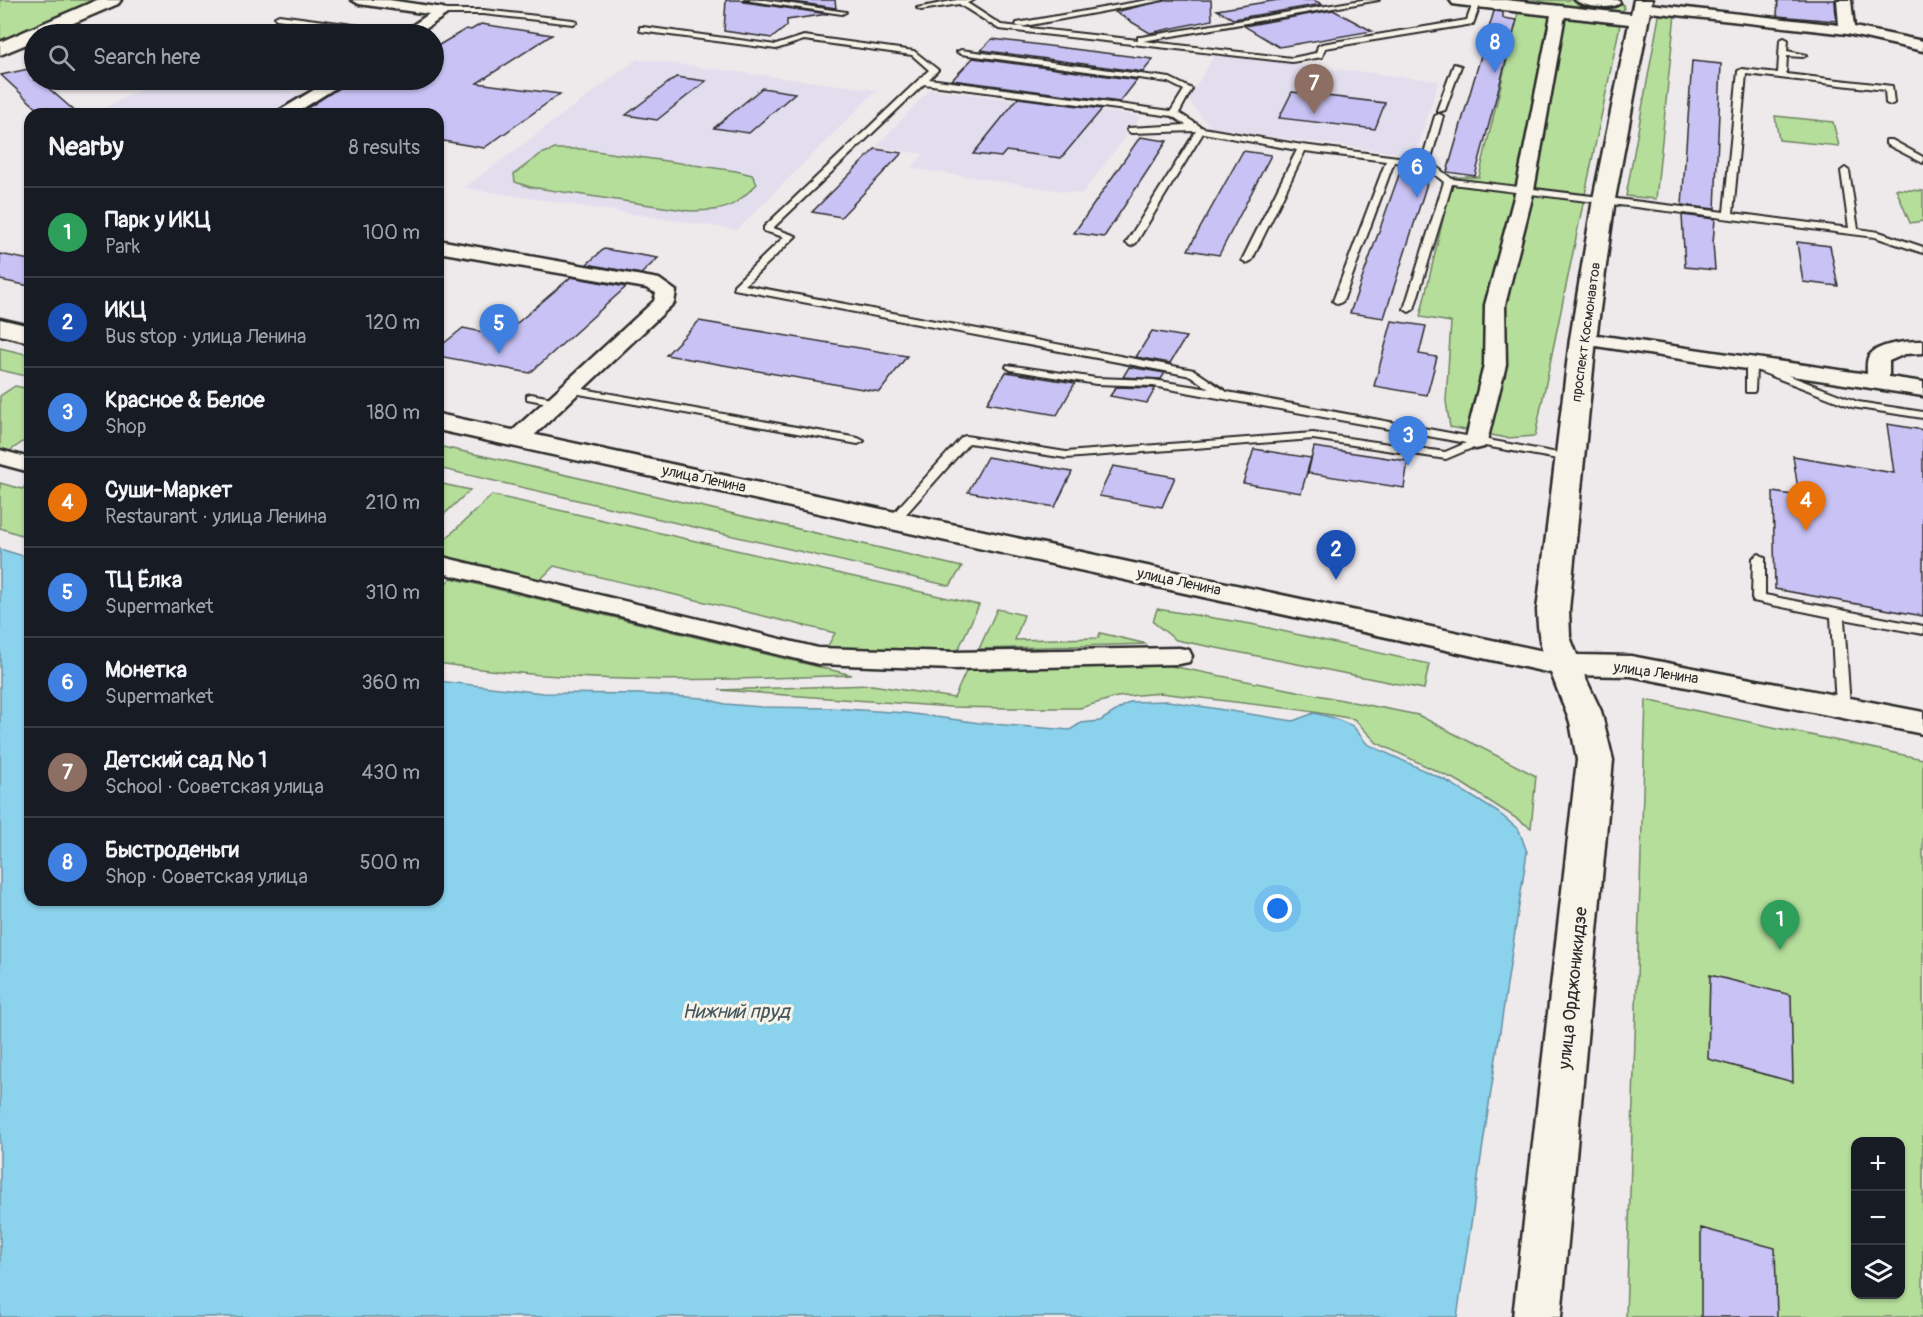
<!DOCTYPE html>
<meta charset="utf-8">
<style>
:root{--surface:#171b24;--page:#242831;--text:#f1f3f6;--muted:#9ea1a6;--line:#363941;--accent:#0b8043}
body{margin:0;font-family:Pangolin,sans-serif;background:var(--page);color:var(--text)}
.controls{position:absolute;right:18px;bottom:18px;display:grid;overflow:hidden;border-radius:12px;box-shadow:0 2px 4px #0004}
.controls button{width:54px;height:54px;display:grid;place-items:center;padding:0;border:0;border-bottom:2px solid var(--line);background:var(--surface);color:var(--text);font:30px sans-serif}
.you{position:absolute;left:1278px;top:909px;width:21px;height:21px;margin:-15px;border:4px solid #fff;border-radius:50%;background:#1a73e8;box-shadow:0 0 0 9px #1a73e833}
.badge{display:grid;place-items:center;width:39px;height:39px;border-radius:50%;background:var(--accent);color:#fff;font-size:20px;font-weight:700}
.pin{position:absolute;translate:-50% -50px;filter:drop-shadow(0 2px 3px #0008)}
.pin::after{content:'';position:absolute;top:32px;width:21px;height:18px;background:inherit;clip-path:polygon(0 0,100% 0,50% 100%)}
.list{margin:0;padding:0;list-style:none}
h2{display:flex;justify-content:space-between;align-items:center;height:78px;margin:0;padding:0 24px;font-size:26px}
h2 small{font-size:20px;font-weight:400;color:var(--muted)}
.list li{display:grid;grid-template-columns:39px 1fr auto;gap:18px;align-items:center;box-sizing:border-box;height:90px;padding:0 24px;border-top:2px solid var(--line)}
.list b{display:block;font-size:22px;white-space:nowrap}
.list p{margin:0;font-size:20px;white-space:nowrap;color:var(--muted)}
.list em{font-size:20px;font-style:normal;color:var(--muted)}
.icon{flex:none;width:33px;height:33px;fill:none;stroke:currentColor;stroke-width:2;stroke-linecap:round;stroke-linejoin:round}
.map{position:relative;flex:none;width:1923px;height:1317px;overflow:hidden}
.search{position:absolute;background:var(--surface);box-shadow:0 2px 4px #0004;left:24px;top:24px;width:420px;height:66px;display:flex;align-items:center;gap:15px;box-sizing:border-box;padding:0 21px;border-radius:33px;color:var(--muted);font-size:22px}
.panel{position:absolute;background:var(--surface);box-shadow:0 2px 4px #0004;left:24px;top:108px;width:420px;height:798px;border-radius:18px}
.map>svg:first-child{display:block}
</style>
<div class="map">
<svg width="1923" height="1317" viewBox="0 0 1923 1317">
<rect width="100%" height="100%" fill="#eee9eb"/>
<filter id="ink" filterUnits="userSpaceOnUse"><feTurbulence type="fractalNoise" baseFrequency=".0167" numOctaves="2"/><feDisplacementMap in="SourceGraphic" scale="12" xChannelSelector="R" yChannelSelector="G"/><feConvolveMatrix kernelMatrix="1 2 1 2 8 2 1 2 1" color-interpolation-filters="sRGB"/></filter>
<g filter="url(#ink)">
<path fill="#e3deee" d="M1215,55L1439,81L1415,155L1211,129L1188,99Z
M637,59L877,90L737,230L464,188Z
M161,80H221L305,94L270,114H92Z
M930,89L1141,116L1082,194L911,168L924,154L876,147Z"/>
<path fill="#b5de9b" stroke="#708463" stroke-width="1.5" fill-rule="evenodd" d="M0,0H102L0,45Z
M1490,0H1610L1623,4L1624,8L1621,13Z
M1518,13L1620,25L1535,436L1507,438L1450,427L1446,401L1451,322L1420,317L1453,177H1479Z
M1662,13L1675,14L1656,199L1626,196L1659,16Z
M1775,116L1833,122L1839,146L1779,140Z
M555,149H582L736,171L752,175L757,184C730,210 728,210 690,211L530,187L515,182L514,174L541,154Z
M1896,189L1923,191V221L1910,223Z
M0,348L30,355V377L0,370Z
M15,386L30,389V437L8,452L0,450V396Z
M438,446L493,458L962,567L950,586L438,468Z
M0,483L22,489L30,483V538L0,528Z
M438,483L470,490L438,520Z
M492,495L979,605L958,650L826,649L835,633L554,566L539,581L438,556V546Z
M451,578L852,675C715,681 574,685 438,663V591Z
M997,609L1024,615L1015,640L1098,638L1100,633L1147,644L979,649Z
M1157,609L1251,624L1429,664L1424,689L1176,640L1153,622Z
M1156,663L1418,715L1536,776L1531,828L1460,782L1377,743L1354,719L1302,710L1160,693L1117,697L1080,708H1006L951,707L719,690L872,685L954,698L968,667Z
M1646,700L1923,759V1317H1626ZM1856,1142H1900V1294H1856Z"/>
<path fill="#8bd2ed" stroke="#658f9f" stroke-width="1.5" d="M0,549L30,558V900H438V681L543,693L641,694L702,698L725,704L761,707L830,708L906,713L980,723L1070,730L1081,723L1100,721L1130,702L1168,701L1293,721L1314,713L1334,718L1353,726L1367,744L1447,781L1499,813L1519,830L1527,852L1457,1317H0Z"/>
<path fill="#c9c3f5" stroke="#2b2b2b" stroke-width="1.5" d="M726,0H742L744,2L828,14L787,20V26L772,38L724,31Z
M780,0H835L836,8Z
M1166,0H1211L1212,20L1150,33L1115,12Z
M1278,0H1313L1322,4L1233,19L1217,10Z
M1778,0H1835L1836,21L1777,16Z
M1333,10L1372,31L1279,47L1244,26Z
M1494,11L1503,12V18L1517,20L1475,176L1447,172Z
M481,24L552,35L477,83L560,94L484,148L438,140V114H298L351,80H434V48L466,29L471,30Z
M992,39L1113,54L1153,59L1143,72L981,50Z
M973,58L1137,80L1120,102L952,80Z
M1692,61L1721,64L1715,209L1682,205Z
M28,69L34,75V80H39L78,114H43L1,75Z
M676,77L706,81L657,120L626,115Z
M762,88L795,93L749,133L714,128Z
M1292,92L1385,103L1375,129L1279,118Z
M1018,98L1102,109L1061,158L1006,151L1001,157L973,154Z
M1140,137L1167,141L1104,237L1074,233Z
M875,149L902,153L841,217L812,212Z
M1243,151L1271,155L1219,255L1188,250Z
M1401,169L1430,174L1384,318L1350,313Z
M1682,215L1715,219L1713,243L1715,270L1685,267Z
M1797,242L1830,246L1838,286L1803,282Z
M604,249L658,258L641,274L587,264Z
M0,254L30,260V286L0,280Z
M571,277L626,287L530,373L438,356V348L463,328L502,336Z
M699,321L907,356L880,392L666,355Z
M1392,321L1426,326L1419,354L1437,357L1427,395L1374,386Z
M1152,331L1186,337L1170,363L1136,357Z
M1129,367L1165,373L1161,379L1123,377Z
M1006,372L1075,383L1057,415L987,403Z
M1116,387L1153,388L1155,389L1147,403L1110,396Z
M1887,424L1923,430V616L1775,589L1773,492L1799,496L1793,456L1894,473Z
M1314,447L1408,461L1404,488L1308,473Z
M1254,449L1311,458L1301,493L1243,483Z
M987,457L1072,472L1055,507L968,492Z
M1113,466L1175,477L1162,507L1099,496Z
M1710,975L1791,995L1793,1082L1708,1059Z
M1701,1228L1775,1248L1777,1317H1701Z"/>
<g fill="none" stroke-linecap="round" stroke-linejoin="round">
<defs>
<path id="lane" d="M744,0H765L846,12L842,14Z
M957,0H974L967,3L1001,25L1020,27L1016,25L1017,23L1148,0H1164L1020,27L1138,40V37H1141L1362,0H1379L1143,41L1292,58L1316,53L1318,46L1322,44L1467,20L1474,0L1481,2L1473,24L1325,48L1322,57L1292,62L999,29L959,4L921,10L917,8Z
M443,10H483L573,20L577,22L573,24L483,14H440L439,12Z
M279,15L405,32L409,34H392L276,19L275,17Z
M643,27L776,45L804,36L914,51L938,70L929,79L1171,111L1184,90L1168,82L961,54L957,52L961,50L1170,78L1192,89L1179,113L1203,128L1302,145L1422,160L1435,116L1439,114L1443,116L1430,162L1452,179L1724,212L1738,71L1742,69L1778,73L1780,40L1784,38L1788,40L1787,51L1807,55L1803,57L1787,56L1786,74L1892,86L1894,103L1890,105L1886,103L1885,90L1746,74L1733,213L1849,228L1841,171L1845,168L1849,171L1858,229L1879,232L1923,247V253L1875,237L1452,184L1414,309L1409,312L1404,309L1444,182L1423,165L1394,162L1343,301L1338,304L1333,301L1386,161L1305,151L1252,260L1247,263L1242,260L1297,150L1203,133L1136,243L1131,246L1126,243L1196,131L1131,133L1127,130L1128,128L1186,125L1172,116L924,84L773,228L796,236L745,285L1194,370L1227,392L1569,455L1575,458L1569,461L1479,445L1446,459L1313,439L1066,458L969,443L898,523H890L888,520L890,517L962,437L966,436L1066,452L1313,433L1445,452L1466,443L1153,386L1096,384L1011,370L1006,367L1007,365L1096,378L1153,380L1209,389L1191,376L734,289V285L784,237L764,231V227L929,70L912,55L804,40L776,49L640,31V27Z
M1454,64L1461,66L1445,110L1438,112L1437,110Z
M1886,140H1892L1923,157V163L1886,144Z
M1751,361L1858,402L1923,412V418L1852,407L1756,370L1755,390L1754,392H1746V364Z
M572,387L858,438L864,441L858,444L568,392V388Z
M531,394L562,400L564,402L558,405L527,399V395Z
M1759,554L1765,558V595L1923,626V634L1844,619L1850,707L1848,710H1838L1836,707L1831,617L1753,601L1752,598L1753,558Z"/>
<path id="street" d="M352,0H389L443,8L450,12L418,34H402L404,31L429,14L359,4Z
M1575,0H1618L1620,3C1612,10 1583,7 1575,0Z
M1837,0H1851L1854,27L1923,41V51L1847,34L1641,11L1634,7L1641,3L1839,25Z
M1558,11L1565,15L1534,190L1505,305L1506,365L1487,442L1484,447L1476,449L1468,447L1465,442L1484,365L1485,305L1516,190L1551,15Z
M330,80H348L294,114H274Z
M438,240L659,279L676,291L674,303L525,444L517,446L509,444L506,439L509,434L654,301L656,293L646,288L438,252Z
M1583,333L1867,374C1867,369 1866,360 1869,356C1878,343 1909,341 1923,341V353L1905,354L1889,361V377L1923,382V396L1576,343L1573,339L1576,335Z
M0,450L30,458V472L0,464Z
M438,556L818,648L953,652L1179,648L1189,650L1192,656L1189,662L1179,664L953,669L818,664L438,572Z"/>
<path id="secondary" d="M97,0H121L118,4L48,34H34V41L0,55V42Z
M1450,0H1506L1631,14L1634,0H1652L1615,199L1596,339L1569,610L1570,637L1577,655L1631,656L1923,712V734L1631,676L1564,675L1552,672C1540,653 1538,632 1537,610L1570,339L1593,199L1629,24L1459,5L1453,4Z"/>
<path id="primary" d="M0,319L30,326V342L0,335Z
M438,414L1576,658L1601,711L1613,760L1561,1317H1513L1577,760L1570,722L1551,673L438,430Z"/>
</defs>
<use href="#lane" stroke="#2b2b2b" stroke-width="4"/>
<use href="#street" stroke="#2b2b2b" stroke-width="5"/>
<use href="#secondary" stroke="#2b2b2b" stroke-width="5"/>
<use href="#primary" stroke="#2b2b2b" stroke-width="5"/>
<use href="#lane" fill="#f7f3e8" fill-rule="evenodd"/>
<use href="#street" fill="#f7f3e8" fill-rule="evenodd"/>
<use href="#secondary" fill="#f7f3e8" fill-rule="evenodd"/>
<use href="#primary" fill="#f7f3e8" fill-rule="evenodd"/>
</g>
</g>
<g text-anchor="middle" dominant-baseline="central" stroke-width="6" stroke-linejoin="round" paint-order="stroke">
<g font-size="14" fill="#2b2b2b" stroke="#f7f3e8">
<text transform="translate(1586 332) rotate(-82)">проспект Космонавтов</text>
</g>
<g font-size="15" fill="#2b2b2b" stroke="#f7f3e8">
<text transform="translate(704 479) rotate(12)">улица Ленина</text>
<text transform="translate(1179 582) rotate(12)">улица Ленина</text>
<text transform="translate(1656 673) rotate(8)">улица Ленина</text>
</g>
<g font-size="18" fill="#2b2b2b" stroke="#f7f3e8">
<text transform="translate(1573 988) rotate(-84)">улица Орджоникидзе</text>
</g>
<g font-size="20" font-style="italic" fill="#43555c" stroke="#f7f3e8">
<text x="736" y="1011">Нижний пруд</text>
</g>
</g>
</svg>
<div class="controls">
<button>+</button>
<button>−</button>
<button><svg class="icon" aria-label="layers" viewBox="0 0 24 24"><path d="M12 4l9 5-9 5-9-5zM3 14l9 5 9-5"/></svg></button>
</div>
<div class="you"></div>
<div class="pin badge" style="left:1780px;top:950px;background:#2e9e5b">1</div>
<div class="pin badge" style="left:1336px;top:580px;background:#1a4fb4">2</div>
<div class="pin badge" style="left:1408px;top:466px;background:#3f7fe0">3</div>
<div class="pin badge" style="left:1806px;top:531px;background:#e8710a">4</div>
<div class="pin badge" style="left:499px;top:354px;background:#3f7fe0">5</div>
<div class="pin badge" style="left:1417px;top:198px;background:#3f7fe0">6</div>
<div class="pin badge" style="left:1314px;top:114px;background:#8d6e63">7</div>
<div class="pin badge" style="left:1495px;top:73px;background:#3f7fe0">8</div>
<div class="search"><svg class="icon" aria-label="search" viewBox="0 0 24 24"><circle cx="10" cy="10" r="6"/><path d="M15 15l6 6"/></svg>Search here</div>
<section class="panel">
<h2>Nearby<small>8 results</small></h2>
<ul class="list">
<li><span class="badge" style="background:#2e9e5b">1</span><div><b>Парк у ИКЦ</b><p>Park</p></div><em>100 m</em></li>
<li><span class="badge" style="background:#1a4fb4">2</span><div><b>ИКЦ</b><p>Bus stop · улица Ленина</p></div><em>120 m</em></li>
<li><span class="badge" style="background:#3f7fe0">3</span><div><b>Красное &amp; Белое</b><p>Shop</p></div><em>180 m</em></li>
<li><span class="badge" style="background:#e8710a">4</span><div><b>Суши-Маркет</b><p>Restaurant · улица Ленина</p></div><em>210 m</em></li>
<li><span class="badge" style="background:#3f7fe0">5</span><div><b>ТЦ Ёлка</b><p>Supermarket</p></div><em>310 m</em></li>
<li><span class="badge" style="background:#3f7fe0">6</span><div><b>Монетка</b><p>Supermarket</p></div><em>360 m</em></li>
<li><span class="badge" style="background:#8d6e63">7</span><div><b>Детский сад № 1</b><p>School · Советская улица</p></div><em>430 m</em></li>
<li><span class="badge" style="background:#3f7fe0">8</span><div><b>Быстроденьги</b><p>Shop · Советская улица</p></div><em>500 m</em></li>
</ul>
</section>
</div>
